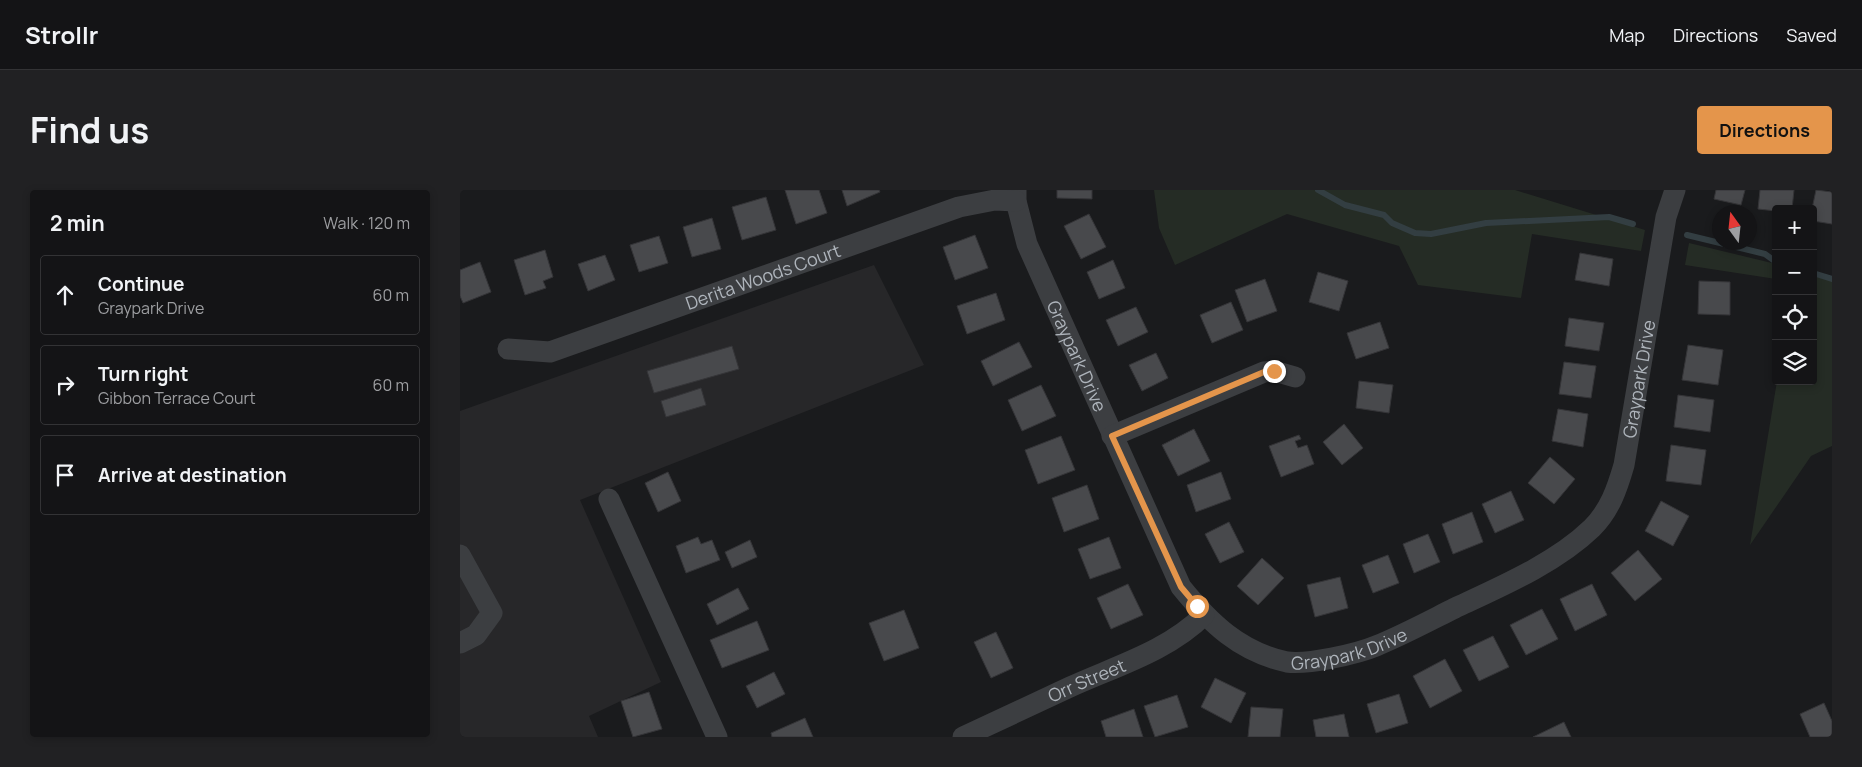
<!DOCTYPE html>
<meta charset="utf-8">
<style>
:root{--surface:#141416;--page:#212123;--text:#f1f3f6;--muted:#9d9ea1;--line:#333335;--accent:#e4954b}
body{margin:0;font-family:Manrope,sans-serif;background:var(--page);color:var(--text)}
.controls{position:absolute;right:15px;top:15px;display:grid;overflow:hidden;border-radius:5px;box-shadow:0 2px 8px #0003}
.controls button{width:45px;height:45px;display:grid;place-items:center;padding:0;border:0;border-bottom:1px solid var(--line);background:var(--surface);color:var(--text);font:25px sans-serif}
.compass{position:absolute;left:1252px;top:15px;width:45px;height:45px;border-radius:50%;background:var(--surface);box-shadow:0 2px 8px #0003;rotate:345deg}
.stop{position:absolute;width:15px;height:15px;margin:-11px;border:4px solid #e4954b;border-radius:50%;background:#fff}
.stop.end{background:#e4954b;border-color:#fff;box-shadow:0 1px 5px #0008}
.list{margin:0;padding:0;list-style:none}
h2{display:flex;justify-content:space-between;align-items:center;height:65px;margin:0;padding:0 20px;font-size:21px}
h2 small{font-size:16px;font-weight:400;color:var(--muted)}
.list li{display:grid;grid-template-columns:32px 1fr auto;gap:15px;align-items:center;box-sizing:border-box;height:80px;margin:0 10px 10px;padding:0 10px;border:1px solid var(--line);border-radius:5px}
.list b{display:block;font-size:19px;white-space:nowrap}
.list p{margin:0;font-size:16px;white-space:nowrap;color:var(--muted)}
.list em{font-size:16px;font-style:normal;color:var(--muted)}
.icon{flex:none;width:28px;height:28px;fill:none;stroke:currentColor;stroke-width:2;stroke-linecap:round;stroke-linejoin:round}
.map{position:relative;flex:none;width:1372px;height:547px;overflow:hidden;border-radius:5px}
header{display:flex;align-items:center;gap:30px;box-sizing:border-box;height:70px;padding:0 25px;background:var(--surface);border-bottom:1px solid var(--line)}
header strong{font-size:24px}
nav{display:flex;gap:28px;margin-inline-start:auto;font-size:18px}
.intro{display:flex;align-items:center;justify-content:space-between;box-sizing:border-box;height:120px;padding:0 30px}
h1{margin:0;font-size:35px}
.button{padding:12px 22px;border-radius:5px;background:var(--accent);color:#111;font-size:18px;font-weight:700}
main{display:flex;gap:30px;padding:0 30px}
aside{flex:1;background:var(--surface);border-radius:5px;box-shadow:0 2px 8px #0003}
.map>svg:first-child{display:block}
</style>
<header>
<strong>Strollr</strong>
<nav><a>Map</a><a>Directions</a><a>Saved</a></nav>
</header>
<div class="intro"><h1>Find us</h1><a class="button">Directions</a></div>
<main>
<aside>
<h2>2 min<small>Walk · 120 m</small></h2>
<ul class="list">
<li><svg class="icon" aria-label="ahead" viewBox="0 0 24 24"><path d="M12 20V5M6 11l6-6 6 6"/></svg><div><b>Continue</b><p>Graypark Drive</p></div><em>60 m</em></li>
<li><svg class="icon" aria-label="right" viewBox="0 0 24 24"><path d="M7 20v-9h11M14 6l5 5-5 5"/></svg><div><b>Turn right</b><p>Gibbon Terrace Court</p></div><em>60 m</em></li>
<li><svg class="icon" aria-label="arrive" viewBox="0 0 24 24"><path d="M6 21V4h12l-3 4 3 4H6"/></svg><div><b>Arrive at destination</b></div></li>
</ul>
</aside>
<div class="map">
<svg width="1372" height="547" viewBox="0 0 1372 547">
<rect width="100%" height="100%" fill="#1a1b1d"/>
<path fill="#272729" d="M414,75L464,175L120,310L201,492L129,526L138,547H0V221Z"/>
<path fill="#252c25" d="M694,0H1055L1185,40L1181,61L1072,44L1061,108L958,95L939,56L827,24L715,75L699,38Z
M1229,53L1316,74V89L1225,75Z
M1353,83L1372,87V256L1351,266L1290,355L1317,191H1353Z"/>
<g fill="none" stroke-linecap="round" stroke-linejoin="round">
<path stroke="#333e42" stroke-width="6" d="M858,0L885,15L924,25L932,33L955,43L971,44L1026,33L1149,27L1173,34
M1227,45L1305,64L1316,72
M1353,83L1372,89"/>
</g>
<path fill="#48494c" stroke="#353538" d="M325,0H359L367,23L336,34Z
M382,0H419L420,2L387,16Z
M597,0H632V9L597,8Z
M1256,0H1285L1281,15L1254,9Z
M1300,0H1334L1332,19H1316V21L1298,19Z
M1356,0L1372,2V34L1353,31L1352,19Z
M306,7L316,40L282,50L272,17Z
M629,24L646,57L621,69L604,36Z
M252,28L261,59L232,67L223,37Z
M515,45L528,78L495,90L483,57Z
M199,46L208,73L179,82L170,55Z
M85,60L93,87L83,91L86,98L65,105L54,70Z
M1120,63L1153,69L1149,96L1115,90Z
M145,65L155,90L128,101L118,74Z
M653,70L665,98L639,109L627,82Z
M20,72L31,102L3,113L0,106V80Z
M858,82L888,91L879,121L849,112Z
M805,89L817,121L787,132L775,100Z
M1239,91L1270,92V125L1238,124Z
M536,103L545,130L507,144L497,116Z
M771,112L783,140L752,153L740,125Z
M676,117L688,142L658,156L646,130Z
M1109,128L1144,133L1139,161L1105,156Z
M920,132L929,158L896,169L887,143Z
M559,152L572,177L533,196L521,171Z
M1228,155L1263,160L1258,195L1222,190Z
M272,156L279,179L194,203L187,181Z
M696,163L708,188L682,201L669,175Z
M1104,172L1136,176L1131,208L1099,204Z
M899,191L933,195L929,223L896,218Z
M581,195L596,226L562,241L548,210Z
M241,198L246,215L206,227L201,211Z
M1218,205L1254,210L1250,242L1214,237Z
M1098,219L1128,224L1123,257L1092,251Z
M884,234L903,258L882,275L863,252Z
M734,239L750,271L718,286L702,255Z
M839,245L841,249L835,251L838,258L847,255L854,274L821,287L809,256Z
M601,246L615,280L578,294L565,260Z
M1211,255L1246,260L1241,295L1206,291Z
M1090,267L1115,289L1094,314L1068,293Z
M208,282L221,311L198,322L185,293Z
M761,282L771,309L736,322L727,295Z
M627,295L639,329L604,342L592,308Z
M1051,301L1064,330L1035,343L1022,314Z
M1201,311L1229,326L1213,356L1185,341Z
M1012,322L1023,352L993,364L982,334Z
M769,332L784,362L760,373L745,344Z
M968,344L980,372L954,383L943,354Z
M238,347L241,354L252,350L260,370L226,383L216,356Z
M649,347L661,378L630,389L618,359Z
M290,350L297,367L272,378L265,362Z
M1178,360L1202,389L1175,411L1151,383Z
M928,365L939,393L913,403L902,375Z
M802,368L824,388L798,415L777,396Z
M880,387L888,418L855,427L847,395Z
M668,394L683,425L651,439L637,408Z
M1132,394L1147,425L1115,441L1100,409Z
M278,398L289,419L257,435L247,414Z
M1082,419L1098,449L1066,465L1050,435Z
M444,420L459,458L424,471L409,433Z
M297,431L309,460L262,478L250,450Z
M536,442L553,478L531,488L514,452Z
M1033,446L1049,477L1019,491L1003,460Z
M985,469L1002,501L970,518L953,486Z
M314,482L325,504L297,518L286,496Z
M755,488L786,503L771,533L741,517Z
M189,502L202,539L173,547L161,511Z
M939,504L948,533L916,543L907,514Z
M717,505L728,537L695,547L684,516Z
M1364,513L1372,531V547H1350L1340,524Z
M791,517L823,519L820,547H788Z
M674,519L683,547H646L641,531Z
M884,524L889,547H856L853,530Z
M345,528L353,547H312L311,543Z
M1104,532L1111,547H1073Z"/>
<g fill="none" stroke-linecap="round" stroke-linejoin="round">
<g stroke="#3c3e41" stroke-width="21">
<path id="s1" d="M556,0V11L567,54L721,397C750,433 780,462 827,472C847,475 897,464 916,456C943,445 969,431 995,418C1040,397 1096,373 1132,338C1150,320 1157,299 1164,275L1206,27L1215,0"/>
<path id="s2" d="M48,159L90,162L499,17L535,10L556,11"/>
<path d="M652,246L804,182L814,181L835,187"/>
<path d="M149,309L257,547"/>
<path d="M0,365L32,423L16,445L0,453"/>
<path id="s3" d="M503,547C539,530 575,513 610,497C656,476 708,461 744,425"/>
</g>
</g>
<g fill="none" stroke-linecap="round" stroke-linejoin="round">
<path stroke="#e4954b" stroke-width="6" d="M737,416L721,397L652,246L804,182L814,181"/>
</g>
<g text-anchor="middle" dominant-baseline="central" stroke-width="4" stroke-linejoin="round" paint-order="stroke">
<g font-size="18" fill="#aeb4bb" stroke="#151618">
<text stroke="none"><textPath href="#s2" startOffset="268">Derita Woods Court</textPath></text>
<text stroke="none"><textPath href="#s1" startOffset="178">Graypark Drive</textPath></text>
<text stroke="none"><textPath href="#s1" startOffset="1061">Graypark Drive</textPath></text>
<text stroke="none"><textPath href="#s1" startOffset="628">Graypark Drive</textPath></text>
<text stroke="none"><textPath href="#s3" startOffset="136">Orr Street</textPath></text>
</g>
</g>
</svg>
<div class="controls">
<button>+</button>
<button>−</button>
<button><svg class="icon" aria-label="locate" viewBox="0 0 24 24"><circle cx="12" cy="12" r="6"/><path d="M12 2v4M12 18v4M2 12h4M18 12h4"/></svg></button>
<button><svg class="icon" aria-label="layers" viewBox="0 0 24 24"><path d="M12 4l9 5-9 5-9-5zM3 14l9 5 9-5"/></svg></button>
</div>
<svg class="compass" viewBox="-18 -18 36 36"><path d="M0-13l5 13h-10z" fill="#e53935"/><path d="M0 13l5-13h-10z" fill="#9d9ea1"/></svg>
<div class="stop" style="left:737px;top:416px"></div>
<div class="stop end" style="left:814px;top:181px"></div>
</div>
</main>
